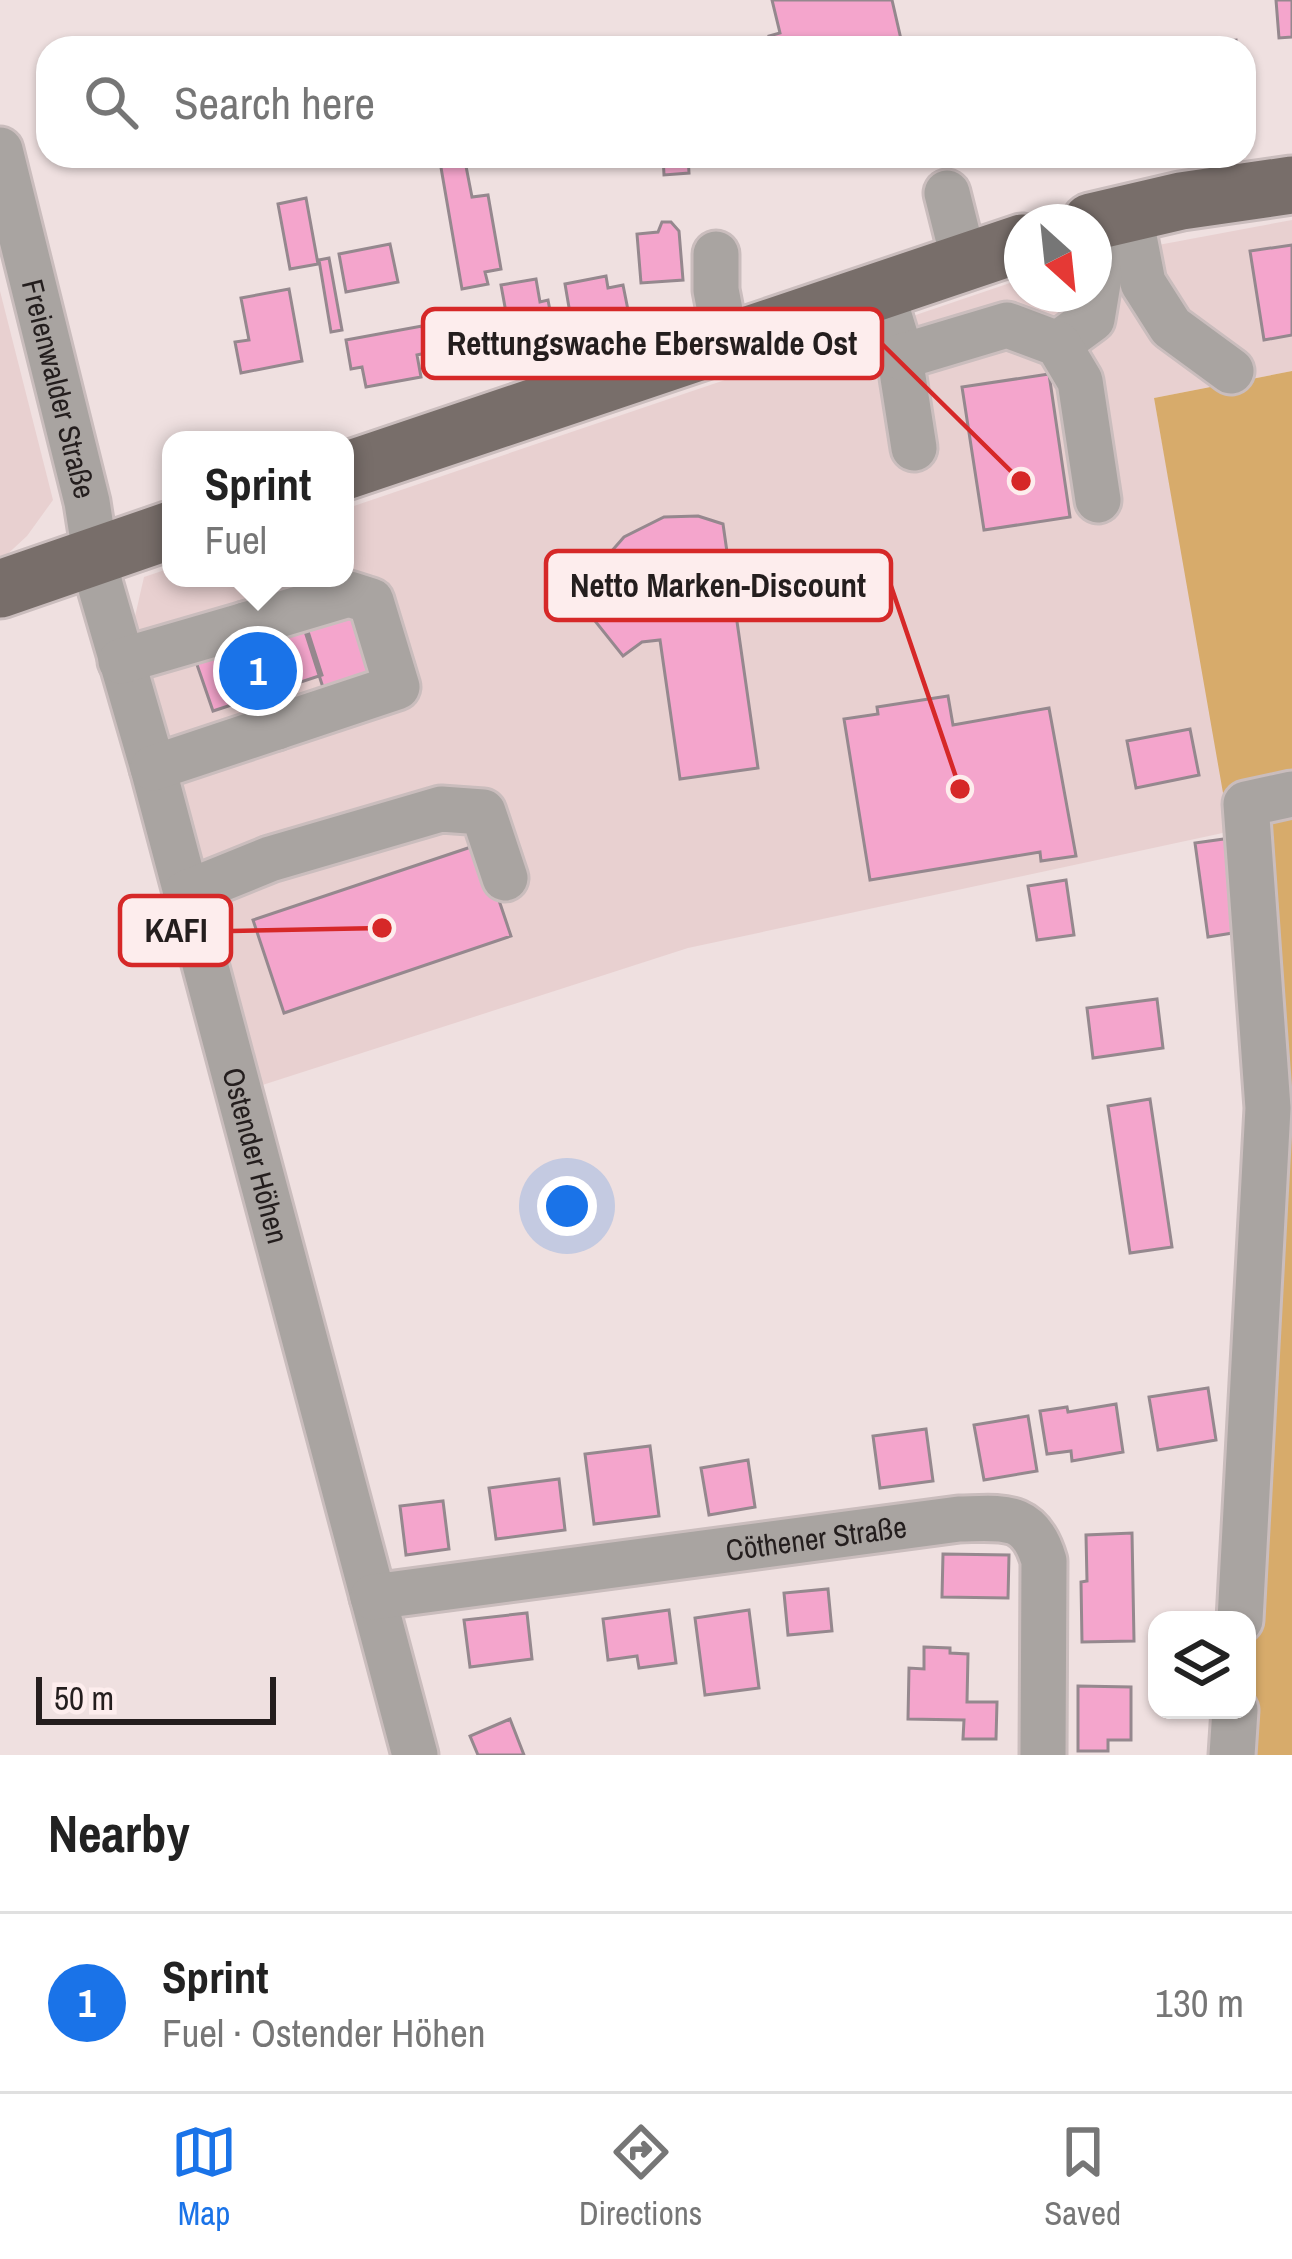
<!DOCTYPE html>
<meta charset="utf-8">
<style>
:root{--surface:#fff;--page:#f6f6f6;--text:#222;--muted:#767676;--line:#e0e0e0;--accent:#1a73e8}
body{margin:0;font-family:"Archivo Narrow",sans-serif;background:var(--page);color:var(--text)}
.controls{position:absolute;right:36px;bottom:36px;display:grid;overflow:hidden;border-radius:24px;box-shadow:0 3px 9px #0004}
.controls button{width:108px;height:108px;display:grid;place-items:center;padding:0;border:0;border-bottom:3px solid var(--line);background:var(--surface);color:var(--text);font:60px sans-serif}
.compass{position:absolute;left:1004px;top:204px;width:108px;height:108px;border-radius:50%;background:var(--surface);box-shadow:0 3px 9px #0004;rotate:153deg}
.scale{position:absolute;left:36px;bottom:30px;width:240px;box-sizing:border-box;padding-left:12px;border:6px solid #241e1e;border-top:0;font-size:33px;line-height:42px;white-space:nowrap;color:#241e1e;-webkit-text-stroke:9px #fdeded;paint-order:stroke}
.you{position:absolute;left:567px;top:1206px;width:42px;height:42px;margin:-30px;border:9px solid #fff;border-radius:50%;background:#1a73e8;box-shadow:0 0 0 18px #1a73e833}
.badge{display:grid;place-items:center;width:78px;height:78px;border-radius:50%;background:var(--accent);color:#fff;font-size:39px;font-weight:700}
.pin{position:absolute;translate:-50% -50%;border:6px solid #fff;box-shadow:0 3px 12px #0006}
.popup{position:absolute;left:162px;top:431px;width:192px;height:156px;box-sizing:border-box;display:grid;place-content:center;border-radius:24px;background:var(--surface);filter:drop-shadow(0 3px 9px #0005);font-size:39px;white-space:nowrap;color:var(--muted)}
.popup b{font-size:45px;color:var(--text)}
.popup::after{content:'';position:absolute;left:50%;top:100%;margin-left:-24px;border:24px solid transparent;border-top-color:var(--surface)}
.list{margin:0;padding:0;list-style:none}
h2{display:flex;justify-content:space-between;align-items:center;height:156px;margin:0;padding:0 48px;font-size:51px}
h2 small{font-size:39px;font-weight:400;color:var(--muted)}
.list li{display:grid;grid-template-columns:78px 1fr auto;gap:36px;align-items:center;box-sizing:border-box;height:180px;padding:0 48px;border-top:3px solid var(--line)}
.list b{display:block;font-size:45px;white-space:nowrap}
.list p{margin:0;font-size:39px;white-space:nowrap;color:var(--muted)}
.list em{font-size:39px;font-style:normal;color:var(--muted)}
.icon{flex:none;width:66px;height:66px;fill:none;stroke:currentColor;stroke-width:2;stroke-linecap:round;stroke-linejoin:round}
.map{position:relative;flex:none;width:1292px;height:1755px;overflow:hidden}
.search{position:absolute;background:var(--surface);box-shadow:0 3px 9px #0004;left:36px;right:36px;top:36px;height:132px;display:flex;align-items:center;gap:30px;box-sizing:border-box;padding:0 42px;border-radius:36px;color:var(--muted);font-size:45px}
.sheet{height:336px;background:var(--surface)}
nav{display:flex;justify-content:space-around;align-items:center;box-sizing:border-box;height:168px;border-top:3px solid var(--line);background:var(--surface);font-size:33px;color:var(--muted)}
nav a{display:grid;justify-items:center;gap:6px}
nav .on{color:var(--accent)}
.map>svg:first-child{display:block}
</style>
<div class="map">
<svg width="1292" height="1755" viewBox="0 0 1292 1755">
<rect width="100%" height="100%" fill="#efe0e0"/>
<path fill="#e8d0d0" d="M1292,220V371L1154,398L1232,831L688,948L253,1088L128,647L144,577L171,568V578H345V509L1022,279V294H1094V257Z
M0,291L53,500L27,536L0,561Z"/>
<path fill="#d7ab6b" d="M1292,371V1755H1223L1247,1710L1248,936L1154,398Z"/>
<path fill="#f4a5cc" stroke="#95888e" stroke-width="3" d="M772,0H892L903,48H772L769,36L780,33Z
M1276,0H1292V37L1279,38Z
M1236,40V48H1211V42Z
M439,156H464L472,197L488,195L501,269L485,272L488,284L462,289Z
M663,156H688L689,173L664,175Z
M306,198L318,264L290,269L278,204Z
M662,222H671L679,231L683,280L641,283L637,234L658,232Z
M390,244L398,282L346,292L339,254Z
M1292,245V335L1264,340L1250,251Z
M329,258L342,330L331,332L319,260Z
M606,276L608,288L623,285L630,320L573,331L565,284Z
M536,279L540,302L548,300L552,321L509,329L501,285Z
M289,289L302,361L241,373L235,342L249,340L241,298Z
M422,326L426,353L417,355L421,377L366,387L362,367L351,369L346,340Z
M1049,374L1070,517L984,530L962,387Z
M698,516L723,524L758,768L680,779L660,640L642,642L623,656L591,616L588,590L596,569L624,537L664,517Z
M349,607L374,685L327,700L302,622Z
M304,619L322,675L213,711L194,656Z
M948,696L953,725L1049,708L1076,856L1041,861L1040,852L870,880L844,719L878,714L877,707Z
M1190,729L1199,775L1136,788L1127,741Z
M1231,838L1245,931L1208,937L1195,843Z
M480,844L511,936L284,1013L253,920Z
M1066,880L1074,935L1037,940L1028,886Z
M1157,999L1163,1048L1093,1058L1087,1008Z
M1150,1099L1172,1247L1130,1253L1108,1106Z
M1208,1388L1216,1440L1158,1450L1149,1397Z
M1116,1404L1123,1452L1072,1461L1071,1451L1047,1454L1040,1411L1067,1407L1068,1412Z
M1028,1416L1037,1471L984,1480L974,1425Z
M926,1429L933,1481L880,1488L873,1436Z
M650,1446L659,1516L594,1524L585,1454Z
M748,1460L755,1507L709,1515L701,1468Z
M559,1479L565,1530L496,1539L489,1488Z
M443,1501L449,1549L406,1555L400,1506Z
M1132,1533L1134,1641L1082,1642L1081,1582L1087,1581L1086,1535Z
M943,1554L1009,1555L1008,1598L942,1597Z
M828,1589L832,1631L788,1635L784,1593Z
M669,1610L676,1663L639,1668L637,1656L608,1660L603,1619Z
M749,1610L759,1688L705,1695L695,1618Z
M527,1613L532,1659L470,1667L464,1620Z
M924,1647L950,1648V1653L968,1654L967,1702H997L996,1739H963L964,1720L908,1719L909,1668L924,1669Z
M1078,1686L1131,1687V1740H1108V1751H1078Z
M510,1719L524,1755H478L470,1736Z"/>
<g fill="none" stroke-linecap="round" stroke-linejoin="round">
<defs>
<g id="minor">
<path id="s1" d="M0,150L87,502L100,585L153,768L415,1755"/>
<path d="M947,193L964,261"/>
<path d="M1129,211L1143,283L1171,327L1231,371"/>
<path d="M716,254V290L726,342"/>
<path d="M881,290L898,345L914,448"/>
<path d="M1058,344L1092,319L1099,277L1094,240"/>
<path d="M900,357L1007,325L1058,344L1080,381L1098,500"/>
<path d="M121,661L245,625L277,727"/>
<path d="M153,768L397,687L371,601L349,594L245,625"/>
<path d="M186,893L270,859L441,809L483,812L505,878"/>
<path id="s2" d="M373,1597L959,1519C1003,1518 1030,1512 1044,1561L1043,1755"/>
<path d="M1240,1620L1268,1108L1246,804L1292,794"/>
<path d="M1232,1755L1235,1710"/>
</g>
<path id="major" d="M1091,222L1181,201L1292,185
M345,471L1022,243
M0,589L171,530"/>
</defs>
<use href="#minor" stroke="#cabdbd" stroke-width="51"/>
<use href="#major" stroke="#cabdbd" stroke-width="63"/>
<use href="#minor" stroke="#a9a4a1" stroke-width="45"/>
<use href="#major" stroke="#786e6a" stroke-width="57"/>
</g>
<g text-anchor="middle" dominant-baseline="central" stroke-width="9" stroke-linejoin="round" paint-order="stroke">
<g font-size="30" fill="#241e1e" stroke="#fdeded">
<text stroke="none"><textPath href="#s1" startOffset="246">Freienwalder Straße</textPath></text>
<text stroke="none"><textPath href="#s1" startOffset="1038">Ostender Höhen</textPath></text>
<text stroke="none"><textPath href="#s2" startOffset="447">Cöthener Straße</textPath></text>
</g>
</g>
<path fill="none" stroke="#d62828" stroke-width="4.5" d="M1021 481L882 344M960 789L891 586M382 928L231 931"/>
<g fill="#d62828" stroke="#fdeded" stroke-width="4.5">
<circle cx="1021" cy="481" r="12"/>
<circle cx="960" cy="789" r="12"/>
<circle cx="382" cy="928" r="12"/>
</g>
<g fill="#fdeded" stroke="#d62828" stroke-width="4.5">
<rect x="423" y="309" width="459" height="69" rx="12"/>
<rect x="546" y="551" width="345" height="69" rx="12"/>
<rect x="120" y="896" width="111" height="69" rx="12"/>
</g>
<g font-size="33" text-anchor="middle" font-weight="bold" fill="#241e1e">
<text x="652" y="355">Rettungswache Eberswalde Ost</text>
<text x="718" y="597">Netto Marken-Discount</text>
<text x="176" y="942">KAFI</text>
</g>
</svg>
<div class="controls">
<button><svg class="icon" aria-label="layers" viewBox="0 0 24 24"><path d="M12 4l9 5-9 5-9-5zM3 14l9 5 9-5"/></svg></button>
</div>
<svg class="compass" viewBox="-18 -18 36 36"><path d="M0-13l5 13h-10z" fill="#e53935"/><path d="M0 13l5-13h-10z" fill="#767676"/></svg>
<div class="scale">50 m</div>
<div class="you"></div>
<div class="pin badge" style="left:258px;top:671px">1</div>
<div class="popup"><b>Sprint</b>Fuel</div>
<div class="search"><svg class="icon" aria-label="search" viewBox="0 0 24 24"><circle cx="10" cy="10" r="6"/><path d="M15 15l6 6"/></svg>Search here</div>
</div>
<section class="sheet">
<h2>Nearby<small></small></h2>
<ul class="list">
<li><span class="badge">1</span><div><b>Sprint</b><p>Fuel · Ostender Höhen</p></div><em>130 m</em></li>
</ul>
</section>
<nav>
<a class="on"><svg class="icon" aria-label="map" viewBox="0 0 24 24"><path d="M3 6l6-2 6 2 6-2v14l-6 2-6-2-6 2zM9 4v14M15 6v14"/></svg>Map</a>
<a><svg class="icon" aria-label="directions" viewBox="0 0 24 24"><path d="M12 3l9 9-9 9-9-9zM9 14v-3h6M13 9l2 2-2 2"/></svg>Directions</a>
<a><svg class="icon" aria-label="saved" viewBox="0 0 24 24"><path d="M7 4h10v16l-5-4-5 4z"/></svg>Saved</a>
</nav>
